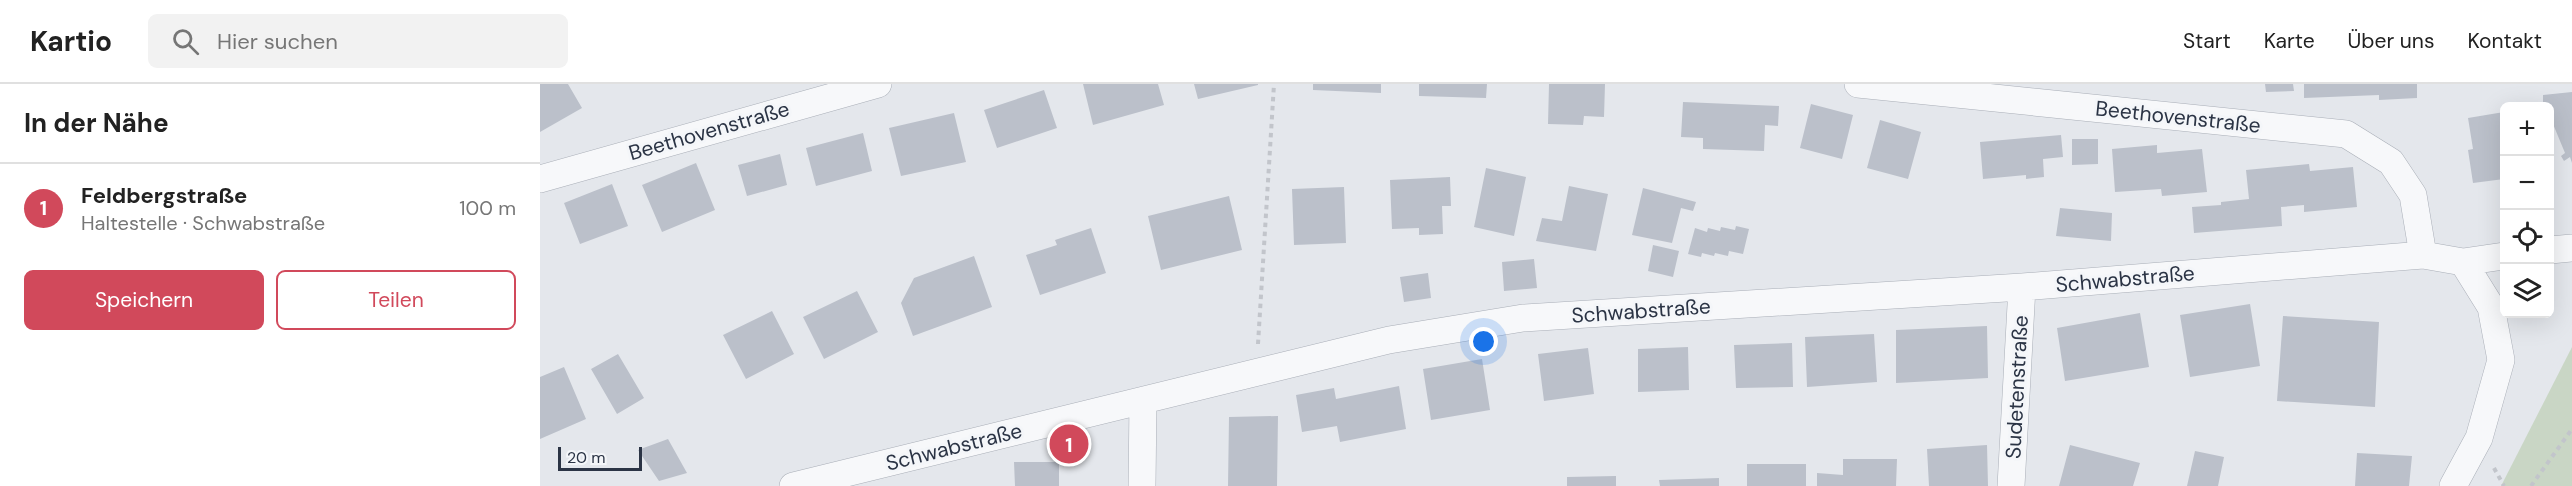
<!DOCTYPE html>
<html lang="de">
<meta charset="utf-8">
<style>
:root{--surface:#fff;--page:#f2f2f2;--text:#222;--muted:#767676;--line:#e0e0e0;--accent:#d1495b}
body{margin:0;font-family:"DM Sans",sans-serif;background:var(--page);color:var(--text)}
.controls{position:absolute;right:18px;top:18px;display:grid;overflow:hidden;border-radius:9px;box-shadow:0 6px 24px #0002}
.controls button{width:54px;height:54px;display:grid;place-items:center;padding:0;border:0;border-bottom:2px solid var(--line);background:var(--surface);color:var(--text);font:30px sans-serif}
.scale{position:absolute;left:18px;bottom:15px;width:84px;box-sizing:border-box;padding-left:6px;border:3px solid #2b3445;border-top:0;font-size:16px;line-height:21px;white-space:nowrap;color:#2b3445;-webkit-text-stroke:4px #f4f6f9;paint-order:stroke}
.you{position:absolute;left:944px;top:258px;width:21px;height:21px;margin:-15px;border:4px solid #fff;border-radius:50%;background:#1a73e8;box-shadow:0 0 0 9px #1a73e833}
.badge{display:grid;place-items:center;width:39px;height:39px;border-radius:50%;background:var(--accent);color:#fff;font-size:20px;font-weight:700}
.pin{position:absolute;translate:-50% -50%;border:3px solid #fff;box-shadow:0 2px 6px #0006}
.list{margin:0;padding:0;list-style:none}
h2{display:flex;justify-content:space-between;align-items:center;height:78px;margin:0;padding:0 24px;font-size:26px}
h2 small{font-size:20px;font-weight:400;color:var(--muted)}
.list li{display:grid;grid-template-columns:39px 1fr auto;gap:18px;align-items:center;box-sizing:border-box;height:90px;padding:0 24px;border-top:2px solid var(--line)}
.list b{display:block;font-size:22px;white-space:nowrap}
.list p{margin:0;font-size:20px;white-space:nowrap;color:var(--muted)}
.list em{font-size:20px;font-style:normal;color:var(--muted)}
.actions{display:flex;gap:12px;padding:18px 24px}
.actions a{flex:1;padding:14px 0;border:2px solid var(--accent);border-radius:9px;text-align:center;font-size:21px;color:var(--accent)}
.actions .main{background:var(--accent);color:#fff}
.icon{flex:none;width:33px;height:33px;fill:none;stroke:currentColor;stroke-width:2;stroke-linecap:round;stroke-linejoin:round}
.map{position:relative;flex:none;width:2032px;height:402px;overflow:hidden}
header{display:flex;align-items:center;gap:36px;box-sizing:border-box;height:84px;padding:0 30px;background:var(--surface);border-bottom:2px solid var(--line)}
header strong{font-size:28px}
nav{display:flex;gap:33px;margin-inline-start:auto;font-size:21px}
.search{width:420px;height:54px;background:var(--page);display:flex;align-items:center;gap:15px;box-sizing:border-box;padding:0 21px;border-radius:9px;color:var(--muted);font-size:22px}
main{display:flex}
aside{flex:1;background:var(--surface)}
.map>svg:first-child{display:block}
</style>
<header>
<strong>Kartio</strong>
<div class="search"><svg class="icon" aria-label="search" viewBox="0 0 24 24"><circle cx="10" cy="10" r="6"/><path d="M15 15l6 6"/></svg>Hier suchen</div>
<nav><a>Start</a><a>Karte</a><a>Über uns</a><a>Kontakt</a></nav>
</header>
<main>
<aside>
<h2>In der Nähe<small></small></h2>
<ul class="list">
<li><span class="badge">1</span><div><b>Feldbergstraße</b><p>Haltestelle · Schwabstraße</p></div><em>100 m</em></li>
</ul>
<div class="actions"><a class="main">Speichern</a><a>Teilen</a></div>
</aside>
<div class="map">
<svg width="2032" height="402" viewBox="0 0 2032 402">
<rect width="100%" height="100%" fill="#e4e7ec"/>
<path fill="#c9d6c5" d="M2032,263V402H1961Z"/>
<path fill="#bbc0ca" d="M0,0H28L42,24L0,48Z
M543,0H618L624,21L553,41Z
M654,0H718V1L658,15Z
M773,0H841V9L773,6Z
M879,0H947L946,14L879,12Z
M1009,0H1065L1064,33L1044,32L1043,41L1008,40Z
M1725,0H1753L1754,7L1726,8Z
M1764,0H1877V14L1839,16V11L1764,14Z
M504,6L517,44L457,64L444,26Z
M2032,8V79L2030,73L2024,77L2021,72L2025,69L2013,40H2010V22H2003V11Z
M1143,18L1239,22L1238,42L1225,41L1224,67L1163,65V54L1141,53Z
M1271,20L1313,31L1302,75L1260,64Z
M1964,28V95L1933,99L1928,66L1933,65L1928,34Z
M414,29L426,78L361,92L349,44Z
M1340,36L1381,48L1368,95L1327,84Z
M323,49L332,87L276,102L266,64Z
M1521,51L1523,73L1503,75L1504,93L1486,95V91L1443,95L1440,58Z
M1532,55H1558V80L1532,81Z
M1617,61V69L1662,65L1667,108L1622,112L1621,105L1575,108L1572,65Z
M240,70L247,101L207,112L198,81Z
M156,79L175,126L122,148L102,101Z
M1769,80L1770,87L1813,83L1817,123L1764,128V121L1741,123L1742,142L1654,149L1652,123L1681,121V118L1709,115L1706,86Z
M946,84L986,93L974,152L934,143Z
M910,93L911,122H902L903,150L879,151V144L852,145L850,96Z
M72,100L88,142L40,160L24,119Z
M1029,102L1068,110L1056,167L996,157L1002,134L1022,137Z
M804,103L806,159L754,161L752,105Z
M1103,104L1156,118L1153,127L1141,124L1132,159L1092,151Z
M689,112L702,166L621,186L608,132Z
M1520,124L1572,129L1571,157L1516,152Z
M1196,142L1209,145L1203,170L1189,167L1188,172L1175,169L1174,172L1162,169L1161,173L1148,170L1155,144L1167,148L1168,144L1180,147L1181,143L1195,146Z
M551,144L566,189L500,211L486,171L517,161L515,156Z
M1113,161L1139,167L1133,193L1108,187Z
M434,172L452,223L373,252L361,219L374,194Z
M994,175L997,204L964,207L962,178Z
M888,189L891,214L864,218L860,193Z
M317,207L338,248L284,275L263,233Z
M1710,220L1720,282L1650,293L1640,231Z
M232,227L254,270L206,295L183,251Z
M1600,229L1609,283L1525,297L1517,244Z
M1743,232L1839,238L1835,323L1737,317Z
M1447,242L1448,294L1356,299V246Z
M1334,250L1337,298L1267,303L1265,253Z
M1252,259L1253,303L1196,304L1194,261Z
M1148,263L1149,306L1098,308V265Z
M1048,264L1054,310L1004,317L998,270Z
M78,270L104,314L77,330L51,285Z
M942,275L950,326L891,336L883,285Z
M24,283L46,335L0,355V293Z
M859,302L866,345L800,358L797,342L762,348L756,311L794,304L796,315Z
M738,332L737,402H688L689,333Z
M128,355L147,389L119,397L98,366Z
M1447,361L1448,402H1389L1387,365Z
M1530,361L1600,379L1593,402H1519Z
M1655,367L1684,373L1678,402H1647Z
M1817,369L1872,372L1869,402H1815Z
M1303,375H1357L1356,402H1277V389L1303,391Z
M474,378H519V402H475Z
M1207,380H1266V402H1207Z
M1076,392V402H1027V393Z
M1179,394V402H1120L1119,396Z"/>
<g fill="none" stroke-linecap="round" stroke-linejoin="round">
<defs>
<path id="street" d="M1318,0L1806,50L1851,78L1873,111L1883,171
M0,95L338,0
M2010,166L2032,164
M253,402L849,256L983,234L1482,203L1883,171L1923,178L1964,172
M602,402L603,317
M1471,402L1482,203
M1913,402L1939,354L1961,276L1951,223L1923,178"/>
</defs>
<use href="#street" stroke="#a9aeb7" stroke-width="28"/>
<path stroke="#c2c5cb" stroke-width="4" stroke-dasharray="4.5 4.5" stroke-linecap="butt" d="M718,260L734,0
M1954,384L1964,402
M1991,402L2032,345"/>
<use href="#street" stroke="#f7f8fa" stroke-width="27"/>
</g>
<g text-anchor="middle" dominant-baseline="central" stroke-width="6" stroke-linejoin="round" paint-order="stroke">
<g font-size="21" fill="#2b3445" stroke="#f4f6f9">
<text transform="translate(1638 33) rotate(6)">Beethovenstraße</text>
<text transform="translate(169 47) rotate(-16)">Beethovenstraße</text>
<text transform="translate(1585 195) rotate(-5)">Schwabstraße</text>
<text transform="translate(1101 227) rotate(-4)">Schwabstraße</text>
<text transform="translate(1477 303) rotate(-87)">Sudetenstraße</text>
<text transform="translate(414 363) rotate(-14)">Schwabstraße</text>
</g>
</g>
</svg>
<div class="controls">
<button>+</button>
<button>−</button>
<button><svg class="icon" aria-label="locate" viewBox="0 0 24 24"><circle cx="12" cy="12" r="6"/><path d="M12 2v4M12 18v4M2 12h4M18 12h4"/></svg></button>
<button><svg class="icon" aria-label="layers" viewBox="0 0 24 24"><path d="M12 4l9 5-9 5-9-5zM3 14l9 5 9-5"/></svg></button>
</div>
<div class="scale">20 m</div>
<div class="you"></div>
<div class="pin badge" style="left:529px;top:360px">1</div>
</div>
</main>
